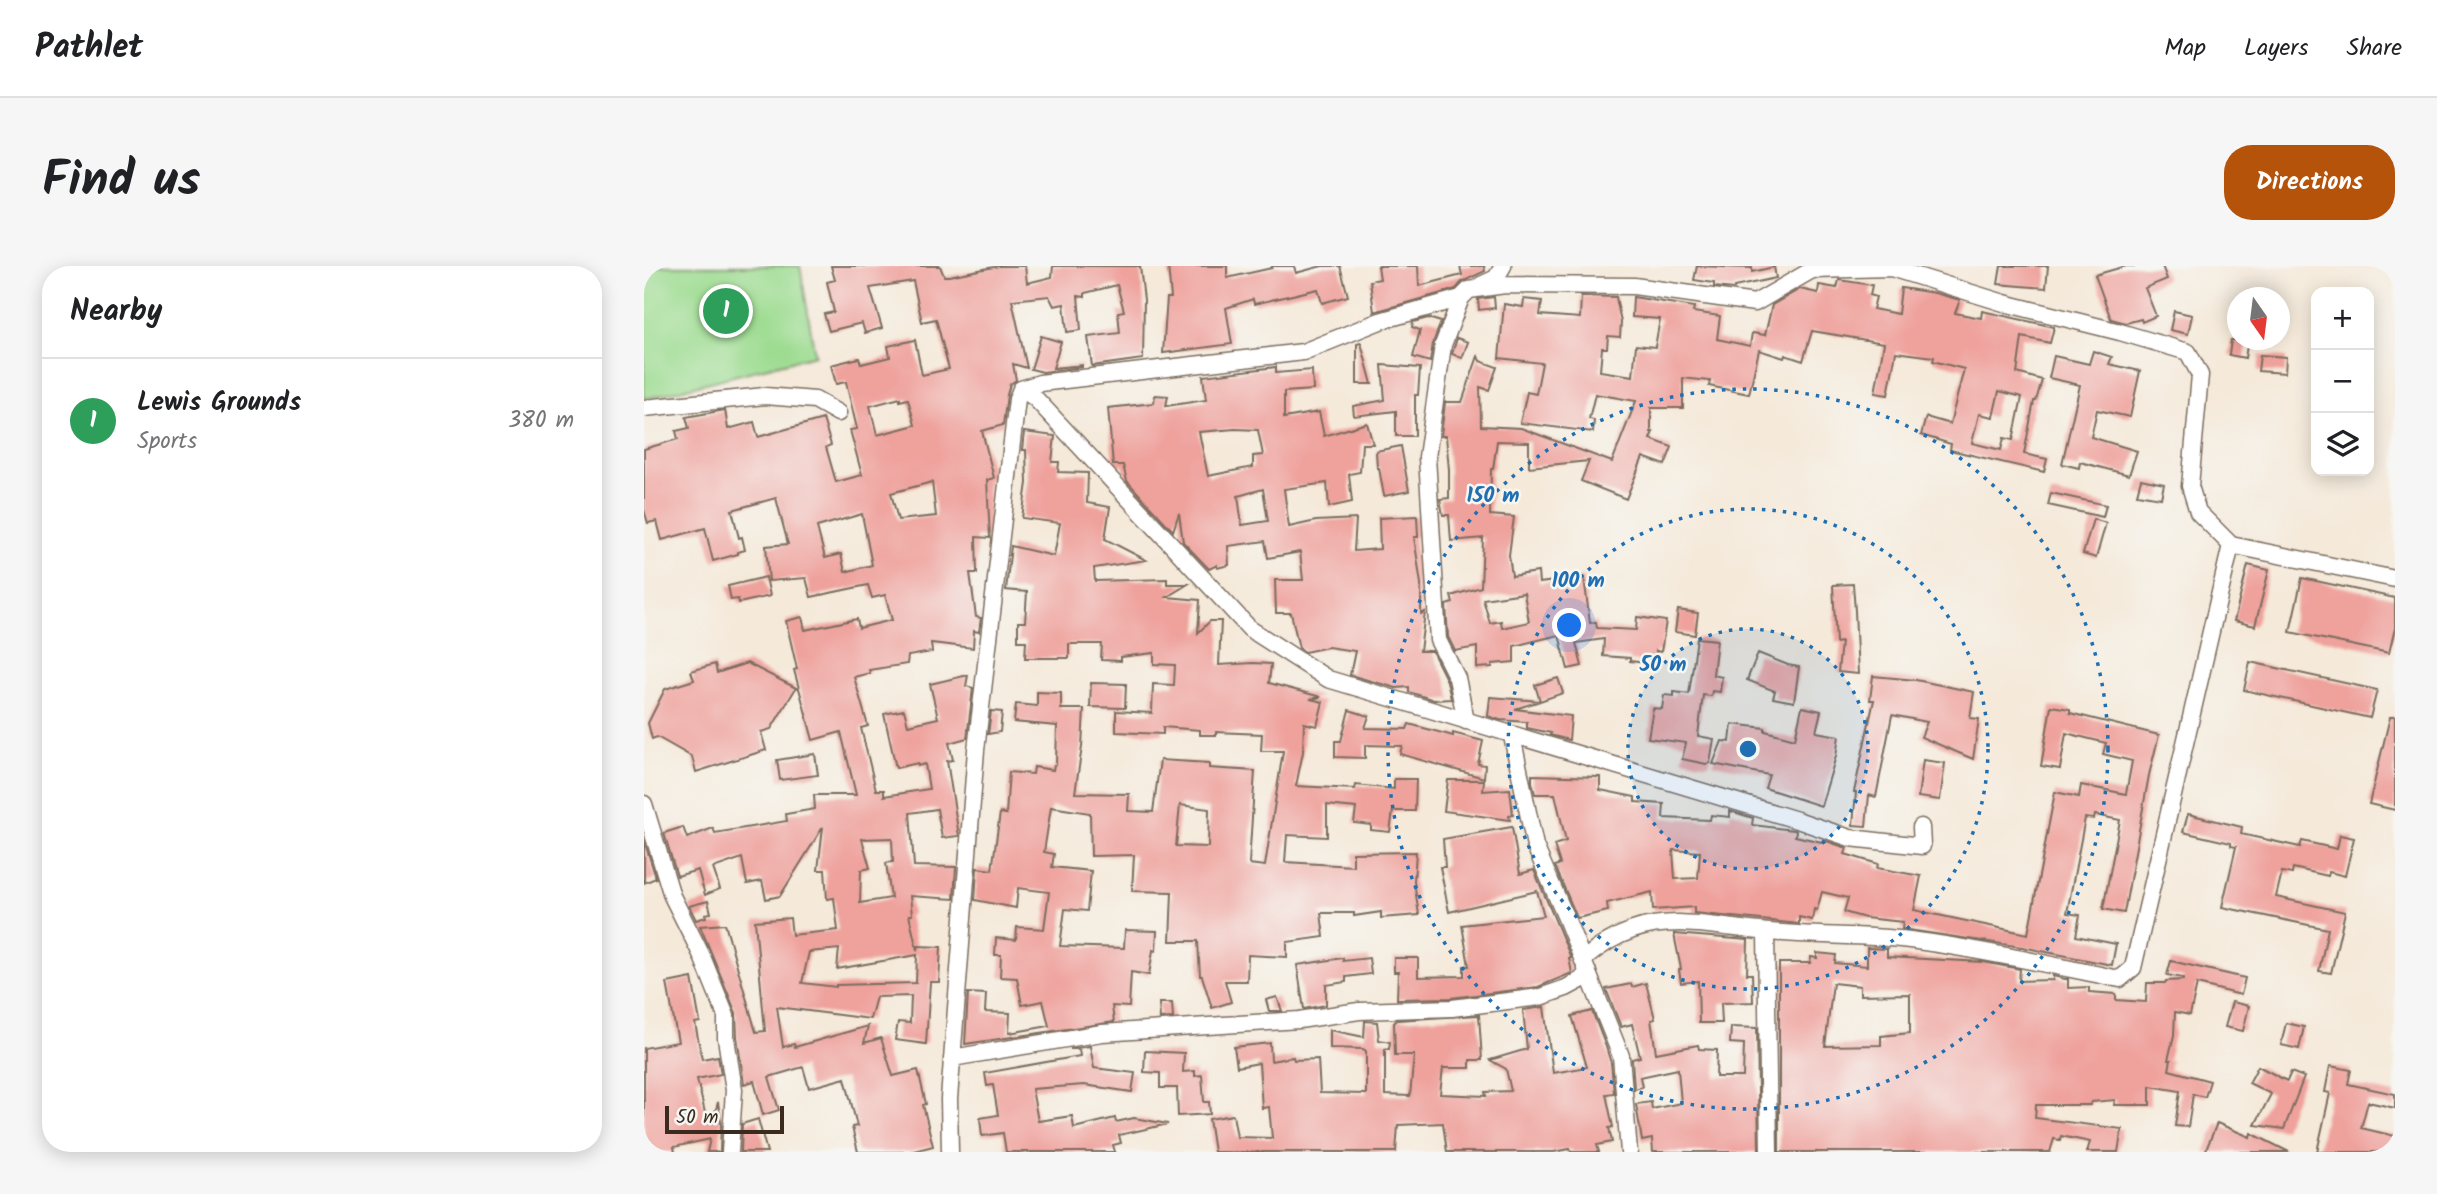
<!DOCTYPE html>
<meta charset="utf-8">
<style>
:root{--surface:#fff;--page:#f6f6f6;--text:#202124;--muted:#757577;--line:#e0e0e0;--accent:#b45309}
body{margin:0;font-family:Kalam,sans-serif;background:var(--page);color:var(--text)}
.controls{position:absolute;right:21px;top:21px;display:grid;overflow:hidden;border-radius:14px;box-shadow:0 4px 18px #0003}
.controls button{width:63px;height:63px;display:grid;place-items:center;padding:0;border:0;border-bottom:2px solid var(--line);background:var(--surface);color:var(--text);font:35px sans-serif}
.compass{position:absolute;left:1583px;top:21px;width:63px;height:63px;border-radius:50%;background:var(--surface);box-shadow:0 4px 18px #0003;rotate:166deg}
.scale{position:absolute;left:21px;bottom:18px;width:119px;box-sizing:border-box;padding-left:7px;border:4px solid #3b2a1e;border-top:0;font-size:19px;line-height:24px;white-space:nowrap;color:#3b2a1e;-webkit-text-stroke:5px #f6f6f2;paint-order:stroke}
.you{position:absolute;left:926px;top:360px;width:24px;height:24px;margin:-18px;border:5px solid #fff;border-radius:50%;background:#1a73e8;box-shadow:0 0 0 10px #1a73e833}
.badge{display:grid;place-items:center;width:46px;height:46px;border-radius:50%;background:var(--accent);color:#fff;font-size:23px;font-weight:700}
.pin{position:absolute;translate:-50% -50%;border:4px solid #fff;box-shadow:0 2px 7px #0006}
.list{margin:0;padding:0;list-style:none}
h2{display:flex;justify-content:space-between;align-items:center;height:91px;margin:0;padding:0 28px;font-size:30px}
h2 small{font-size:23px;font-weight:400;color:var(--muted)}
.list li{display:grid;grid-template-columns:46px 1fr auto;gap:21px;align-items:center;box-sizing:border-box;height:126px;padding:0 28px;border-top:2px solid var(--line)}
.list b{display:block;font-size:26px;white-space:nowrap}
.list p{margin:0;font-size:23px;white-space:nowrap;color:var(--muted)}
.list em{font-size:23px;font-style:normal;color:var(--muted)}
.icon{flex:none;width:38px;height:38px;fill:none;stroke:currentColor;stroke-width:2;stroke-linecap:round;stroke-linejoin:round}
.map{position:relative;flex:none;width:1751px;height:886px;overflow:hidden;border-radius:28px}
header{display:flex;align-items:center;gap:42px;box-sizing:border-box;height:98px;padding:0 35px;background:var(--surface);border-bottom:2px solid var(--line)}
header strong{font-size:33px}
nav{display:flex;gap:38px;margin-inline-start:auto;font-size:24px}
.intro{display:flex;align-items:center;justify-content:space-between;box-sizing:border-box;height:168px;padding:0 42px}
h1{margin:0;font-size:49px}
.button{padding:18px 32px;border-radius:28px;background:var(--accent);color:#fff;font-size:24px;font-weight:700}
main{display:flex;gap:42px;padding:0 42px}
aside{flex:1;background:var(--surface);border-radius:28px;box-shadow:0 4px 18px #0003}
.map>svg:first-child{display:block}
</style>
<header>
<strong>Pathlet</strong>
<nav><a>Map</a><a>Layers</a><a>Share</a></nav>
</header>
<div class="intro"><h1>Find us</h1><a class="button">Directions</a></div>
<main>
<aside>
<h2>Nearby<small></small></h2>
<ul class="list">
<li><span class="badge" style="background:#2e9e5b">1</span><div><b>Lewis Grounds</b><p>Sports</p></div><em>380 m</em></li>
</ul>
</aside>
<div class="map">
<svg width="1751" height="886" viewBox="0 0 1751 886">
<rect width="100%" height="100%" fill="#f6f6f2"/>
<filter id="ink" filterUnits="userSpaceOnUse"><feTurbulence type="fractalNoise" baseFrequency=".0143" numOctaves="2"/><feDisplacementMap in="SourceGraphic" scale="14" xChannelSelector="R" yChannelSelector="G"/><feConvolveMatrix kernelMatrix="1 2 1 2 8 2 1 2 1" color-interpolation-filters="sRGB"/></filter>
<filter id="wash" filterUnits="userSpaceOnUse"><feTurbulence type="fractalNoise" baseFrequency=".00686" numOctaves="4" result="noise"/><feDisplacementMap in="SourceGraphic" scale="28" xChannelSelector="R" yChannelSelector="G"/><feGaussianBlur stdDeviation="1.57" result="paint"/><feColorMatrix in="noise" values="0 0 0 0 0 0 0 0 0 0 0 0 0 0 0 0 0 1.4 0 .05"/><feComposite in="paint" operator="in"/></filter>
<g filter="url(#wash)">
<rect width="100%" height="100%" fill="#f5e9d9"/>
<path fill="#9ddc91" stroke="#6c8358" stroke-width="2" d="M0,0H156L171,89L0,133Z"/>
<g id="blocks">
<path fill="#efa19c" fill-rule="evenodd" d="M187,0H296L300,10H305L355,0H381L383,17L408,11L409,0H496L500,34L499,93L448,100L444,71L476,67L474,46L480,45L473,19L441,27V31L434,30L437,64L423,66L420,38L410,40L405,30L368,34L383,102L369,98L372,114L366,118L363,129L359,159L338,165L350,212L343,214L346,272L332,271L333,307H326L332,351L337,352L335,366L330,365L329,382L287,377L288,386L264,390L263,398L225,404L226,407L210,411L224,460L217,462L232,524H240V530L285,523L281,498L274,500V497L252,502L240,448L260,444L264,459L294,452L286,418L324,409L322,420L329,422L323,472L305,477L309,494L303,495L315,570L298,572L293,543L266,547L270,600L312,601L310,633L266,630L268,649H265L273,684L274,680L297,681L295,716H286L282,778L251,774L254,756L266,757L267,730L232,731L226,753L133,741L139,781L150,778L151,781L224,760L220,777L237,772L249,810L274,804L282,838L279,839L289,880L266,886H214L208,861L213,860L201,812L165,822L159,801L125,811L135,844L119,849L110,815L100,818L93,771L92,747L56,660L81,658L112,766L121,765L111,655L146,652L148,669L194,664L190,632L183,633L181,604H174L179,561L136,630L122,633L118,615L103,618L98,592L69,602L76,623L61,629L54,604L33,610L20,567L39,561L43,572L69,562L71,567L143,555L142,548L171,543L170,529H212L197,466L169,474L150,404L153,403L142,355L158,351L161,364L213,353L215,362L248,354L241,329L228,332L224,319L167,331L162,312L125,315L122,280L144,278L132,232L88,244L95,272L98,271L101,284L94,286V288L69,295L61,262L18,274L13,255L4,257L0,244V183L34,173L32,165L45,162L42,151L81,144L84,163L110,156L114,171L179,153L187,179L182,181L192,216L218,209L206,164L213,163L202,116L192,118L187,99L215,92L217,98L246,91L244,80L271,74L278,109L305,103L292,53L278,56L269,15L226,22L238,62L221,67L218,57L185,65L180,48L190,46L183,16L191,14ZM256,132V135L264,133L271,159L233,169L226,140ZM288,216L292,250L254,254L247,227ZM218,248L228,299L201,306L197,288L181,292L173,261ZM248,572L249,596L242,597L247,632L216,637L217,604L226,602L218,573ZM195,683L193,703L273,689L272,717L192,719V721L158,717L165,686Z
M524,0H583V12L628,2V0H650L652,7L678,0H696L704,30L678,37L674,23L610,38L609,33L582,42L588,78L519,87L523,32H527Z
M734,0H774L775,20L818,9L816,0H840L841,5L818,16L812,23L730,46L726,15L736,13Z
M1053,0L1108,2V6L1130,1L1132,12L1090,21V23L1070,21V17L1050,14Z
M1357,0H1404L1402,22L1354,18Z
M1482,0H1518L1523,13L1501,22L1512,50L1498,56L1497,53L1482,57L1467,53L1451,9Z
M1195,14L1228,19L1226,29L1232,31L1229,43L1254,48L1257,22L1291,27L1316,34L1311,47L1337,52L1338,45L1410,61L1406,77L1378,71L1373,107L1398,114L1392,135H1390L1380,188L1403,193L1400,206L1306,184L1307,178L1277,169L1282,151L1306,158L1320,103L1289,95L1290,91L1252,86L1244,129L1231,127L1240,77L1168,65L1159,95L1141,89L1140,92L1115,84L1105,128L1065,120L1066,115L1039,112V142H1007V166H1009L1006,173L1028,181L1021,199L999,191L982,233L937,215L945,195L885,201V176L853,175L849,203H847L846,249L870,251L865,289L868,310L894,306L895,317L940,311L946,357L952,356L953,362L992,364L993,351L1022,355L1017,386L1012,385L1011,398L986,395V392L959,390L960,373L932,377L938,400L924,403L915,369L870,380V396L848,398V401L833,402V381L811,385L804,371L802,339L809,337L807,330L837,321L839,272L807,275L805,249H799L796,233L805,232V204L802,170H797L801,136H818L834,90L836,95L853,101L845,124L836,121L837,160L877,162L968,196L992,135L951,128L945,153L950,154L949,166L876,157L883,126L892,128L898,97L855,92L860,38L879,41L880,33L898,35L896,49L936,52L937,30L972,31L977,56L976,71L964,70L963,82H958L956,105L989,110L992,79L1011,81L1016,53L988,51L989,31L1050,41L1049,46L1076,50L1073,73L1106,80L1108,67L1121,69L1128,39L1156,23L1174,27L1175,19L1193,22ZM1355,125L1378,131L1369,174L1360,172L1357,184L1328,177L1335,148L1349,151ZM880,327L885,356L858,362L857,355L846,357L839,333Z
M850,31L851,42L835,44L834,33Z
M1530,45L1548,49L1544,68L1526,64Z
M784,52L797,56L789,77L786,96L769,91L776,64L768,61L769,56Z
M397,70L417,76L409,102L438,99V101L399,106L387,103Z
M813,72L824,76L818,92L808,88Z
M1587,74H1604L1601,92L1585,89Z
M717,77L728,118H713V78Z
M1449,85L1468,91L1465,98L1496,105L1486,151L1453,144L1447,171L1493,185L1485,209L1436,196L1435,202L1418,198L1436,119L1405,112L1410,90L1445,98Z
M1616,89L1642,91L1641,107L1614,105Z
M738,99L776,102L774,129H771V170H752V145L710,150L709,140L741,134Z
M632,101V107L668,104L669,124L640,126V152L675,146L680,170L723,157L729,178H718L716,206L705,208L708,236L685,241L683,217L640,223L645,261L672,255L712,253L710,285L736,283L735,252L773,250L774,271H770L777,318V348L781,346L776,385H788L803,415L807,433L790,434L765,426V421L752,422L706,409L711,385L684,381L661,386L655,382L647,347H632L631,314H659L656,286L624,292L621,275L584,280L585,299L573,302V299L565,303L539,276L535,247L529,265L483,215L479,199H469L464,142L510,137L511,129L524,130L522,140L562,134L559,110ZM591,163L614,164L619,189L609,190V201L564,210L555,166ZM619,223L624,255L598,259L594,230Z
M380,166L411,170L408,196H415L414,206L444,207L443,237L466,241L461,273L502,294L450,302L451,315L523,313V318H544L523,331L556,334L554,367L566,355H577L575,399L609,397L627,398L625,417L677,431L666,433L679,436L673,460L660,457L659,486L652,520L711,523L712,519L750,523V513H772L771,545H749L746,566L727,564V559L710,557L712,542L683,539V571L643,569L641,596L709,600V587L772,586L770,615L775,649L737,652V646L710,650V647H677L680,671L643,676V691L604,689L603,715H581L587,736L568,742L558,710H556L554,675H526L528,626L488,625L490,589L447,590L446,547L407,541L400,586L410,588L408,601L447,605L443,645L421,643L416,680L480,682L481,664L513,665L512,685L509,684L505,709L487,706L485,741L468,740L470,756L321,778L324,727L342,728L341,746L366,747L365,767L405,760L399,735L378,739L373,712L356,711L357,689H351L352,672L372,674L373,661L400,663L405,626L374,622L372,642L331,634L333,602L348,604L356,547L362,548L365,506L389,508L390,501L409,504L410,499H412L413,460L370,456L372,438L393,440V426L417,427V443H440L438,481L431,527L485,528L484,545L509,546L516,494L565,497V502L611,505L605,598L621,600L639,485H617L618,468L572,466V469H556V464L519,461V468L472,466V445L508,447L509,418L530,419L531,399L510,398V387L477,391V395L457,394L458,378H425V392H381L382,375H374V356H381L383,326L362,324L367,280L410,290L416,257L378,252L383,217L382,184H378ZM536,539L565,543L564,581L532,580Z
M757,180L765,225L740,230L735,202H733L732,185Z
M1497,213L1520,218L1517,232L1493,228Z
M1407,227L1462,239L1459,251L1404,239Z
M1449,253L1462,257L1452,292L1439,288Z
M1604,299L1625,304L1611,360L1590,355Z
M122,311L126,330L95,337L94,333L87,334L84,320Z
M1658,312L1751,332V362L1745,387L1646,366Z
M1209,318L1211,345L1214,408L1194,406L1197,376L1192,377L1189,319Z
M1034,344L1054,347L1051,369L1031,366Z
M1053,372L1073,374L1069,409L1078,411L1076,426L1068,425L1067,430L1059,429L1054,470L1070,473L1066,497L1062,498L1038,493L1042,477L1004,472L1009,442L1018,443L1020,429L1030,430V426L1045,428Z
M1114,387L1144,399L1155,401L1150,436L1129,432L1131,425L1103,414Z
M1606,396L1733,424L1726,452L1600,424Z
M103,397L152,422L127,463L117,466L122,484L52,506L48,491L13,471L8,473L4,457L21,423L50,414L47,405L71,398L73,407Z
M1229,410L1272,414L1330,426L1326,452L1335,453L1329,493L1277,471L1283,456L1248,449L1232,531L1225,529L1222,560L1209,559L1212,526H1210L1230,434H1226Z
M914,412L919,427L896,435L891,419Z
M447,417L482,418L481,442L446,441Z
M846,431L896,435L871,443L927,450L925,474L906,469L907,467L883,462V456L856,454L844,450Z
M1407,440L1426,443V447L1515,469L1505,509L1480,647L1459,643L1476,554L1451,549L1450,553L1441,552L1423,647L1436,649L1432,670L1472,678L1468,699L1378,681L1258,663L1259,656L1221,652L1200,646L1204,632L1178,626L1173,644L1170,643L1168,654L1155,651V658L1050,647V641L1009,644L1008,626L963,637L964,645L933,652L911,600L916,598L910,579L922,575L911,528H891L888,516V509L956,511V524L991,531V536L1020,538L1019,552L1066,554L1067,549L1086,551V545L1109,552L1108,559L1150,564L1152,565L1151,570L1178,576L1179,574L1203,582L1201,588L1234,598L1233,602L1277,610L1270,644L1384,668L1411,526L1435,531L1437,519L1482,528L1488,495L1459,488L1462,477L1422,467L1416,503L1397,500ZM1029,584L1056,586L1054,612L1031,613Z
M1158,441L1177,445L1172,466L1195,470L1192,490L1177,540L1121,522L1125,509L1069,498L1078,475L1086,476L1088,458L1121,462V465L1151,473Z
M705,444L725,450L721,462L763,463L765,458L809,470V467L839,475L834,498L841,499L840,512L756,488L758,480L721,479V492L691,491V475H697Z
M347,445L358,446L356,466L344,468Z
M1746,451H1751V544L1725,538Z
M171,488L174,509L136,514L133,494Z
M1279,494L1301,497L1296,534L1274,531Z
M804,514H840L839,525L866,523L869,549L865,550L866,554L800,545Z
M1544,548L1598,561L1597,568L1656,581L1658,575L1693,583L1696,569L1710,572L1701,610L1685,606L1684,610L1649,602L1648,608L1638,606L1632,631L1701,646L1687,707L1675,705L1684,663L1578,641L1592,581L1587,580V577L1539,566Z
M868,561L876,608L890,604L927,692H925L928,707L894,721L807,732L753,733L754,706H750V692H774V711L820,710V700H825L818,659L900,650L893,625L805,646L796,601H801L799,573Z
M0,574L12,612L0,617Z
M64,635L67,647L61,648L62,651L52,654L45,640Z
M1030,668L1104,674L1103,708H1108L1109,736L1077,737L1078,757H1055L1054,715L1037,717L1035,704L1037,703Z
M1223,682L1243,683V691L1339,696L1376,703L1375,715L1409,714V710L1421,713H1424V722L1445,721V726L1472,728V734L1502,736L1503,717H1521L1522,715L1539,714V712L1523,709L1527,695L1601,712L1597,729L1553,718L1546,749L1531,746L1530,769L1524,794H1527L1525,804L1566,815L1561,831L1549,828L1544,861L1531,860L1536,825L1506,820V839H1470L1471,834L1447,836L1446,839H1392L1391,852L1478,863L1474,886H1443L1446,876L1417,870L1416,874L1410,873L1406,886H1135V697H1166L1167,691L1173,692V687L1192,689L1191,697L1223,700ZM1189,717L1216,720V729L1266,728V767L1237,770V779L1181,780Z
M699,692V695L725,692L727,708L702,711V716L682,719V739L660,743L653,699Z
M48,712L56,756L51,757L58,793L74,790L77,808L53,813L62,851L70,850L74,836L77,857L76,886H63L66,873L30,881L31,886H0V782L34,776L23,717Z
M1002,717L1011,753L1007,754L1012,787L1054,779L1055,783L1073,784L1072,811H1099L1100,778L1086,777L1087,761L1113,762L1115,886H1009L1008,873L998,875L992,838L1007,836L1008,843L1037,837L1034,803L996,811L998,821L990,823L988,793L996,791L988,758L977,761L962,723L987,718L988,721Z
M633,731L638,745H625L622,734Z
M1588,736L1605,740L1599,765L1581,761Z
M515,737H528L529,752L516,753Z
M900,741L909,807L943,801L928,750L948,745L962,781L967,797L970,827L962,828L969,861L965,862L968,876L953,879L955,886H927L926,883L910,886H803L799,857L754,859L752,886H570L565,853L589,849L593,871L628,872L625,841L618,842L615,797L593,801L590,781L626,777L627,795L649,791L650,794L674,793L676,827L722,828V785L719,783L686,782V764L720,771L721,755L733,756L735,774L746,776L745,783H741V829L766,830L770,789H751L750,757L753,754L835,749L838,794H826V802H799L796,828L842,830L841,826L867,825L862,803L846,794L883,783L879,744Z
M1642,757L1660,761L1655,783L1637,779Z
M446,780L450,802L491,807L488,826L440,819L388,823L394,855L428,850L430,862L471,852L472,856L490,852L524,858L475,869L477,877L469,879L471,886H362L359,867L338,870L336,852L354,849L349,819L343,820L341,807L436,790L435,783H426Z
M501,785L540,787L539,806L551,805V810L558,809L560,836H565L566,848L534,850L533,822H516V807L500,806Z
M1614,800L1643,815L1647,806L1660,811L1640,863L1611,859L1627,828L1605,817Z
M1686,800L1707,804L1704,818L1751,828V842L1724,836L1717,862L1751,870V886H1673L1686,827L1681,826Z
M114,853L123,886H97L98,858Z
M1573,857L1606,871L1607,867L1645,886H1561Z"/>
</g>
</g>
<g filter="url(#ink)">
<use href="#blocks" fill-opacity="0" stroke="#7c6d5f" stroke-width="2"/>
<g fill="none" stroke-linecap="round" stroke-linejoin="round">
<defs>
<path id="minor" d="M837,19L852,12L859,0
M817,32L799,79L783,191L794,374L813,412L822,455
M377,123L391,132L606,363L684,413L1153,554L1206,572L1278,580L1277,561
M0,142L121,130L171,134L194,147
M868,470L891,580L922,652L977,790L985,886
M0,538L28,630L57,688L82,750V772L90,824L86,886
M1122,666L1125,886
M939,694C953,682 971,670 989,664C1030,650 1075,661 1116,665C1166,671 1216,668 1266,674C1336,683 1406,699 1476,713L1489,702L1587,279
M308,792L458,767L655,754L715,745L808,742L896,731L922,722L937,714L944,706
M306,886L305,833L332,484L373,133L377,123L396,117L659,86L736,55L817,32L825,24L861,19L990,20L1111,37L1168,4L1247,2L1360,37L1476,66L1544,86L1556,109L1546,220L1554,246L1587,279L1751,313"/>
</defs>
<use href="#minor" stroke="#7c6d5f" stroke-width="19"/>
<use href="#minor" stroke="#fff" stroke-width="16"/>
</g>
</g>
<circle cx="1104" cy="483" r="120" fill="#1f6fb2" fill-opacity=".12"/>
<g fill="none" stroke="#1f6fb2" stroke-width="3.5" stroke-dasharray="3.5 7">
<circle cx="1104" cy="483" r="120"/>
<circle cx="1104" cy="483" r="240"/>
<circle cx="1104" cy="483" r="360"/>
</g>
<circle cx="1104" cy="483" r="10" fill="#1f6fb2" stroke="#f6f6f2" stroke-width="3.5"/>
<g font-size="21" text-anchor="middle" font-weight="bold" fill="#1f6fb2" stroke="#f6f6f2" stroke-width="5" stroke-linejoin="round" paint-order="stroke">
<text x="849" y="236">150 m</text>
<text x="934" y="321">100 m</text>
<text x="1019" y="405">50 m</text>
</g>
</svg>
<div class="controls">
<button>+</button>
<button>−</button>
<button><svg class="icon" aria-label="layers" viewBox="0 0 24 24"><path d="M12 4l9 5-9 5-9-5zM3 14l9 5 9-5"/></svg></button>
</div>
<svg class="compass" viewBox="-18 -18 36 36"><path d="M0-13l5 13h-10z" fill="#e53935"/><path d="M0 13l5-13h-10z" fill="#757577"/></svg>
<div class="scale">50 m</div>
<div class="you"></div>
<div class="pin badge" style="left:82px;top:45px;background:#2e9e5b">1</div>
</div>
</main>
